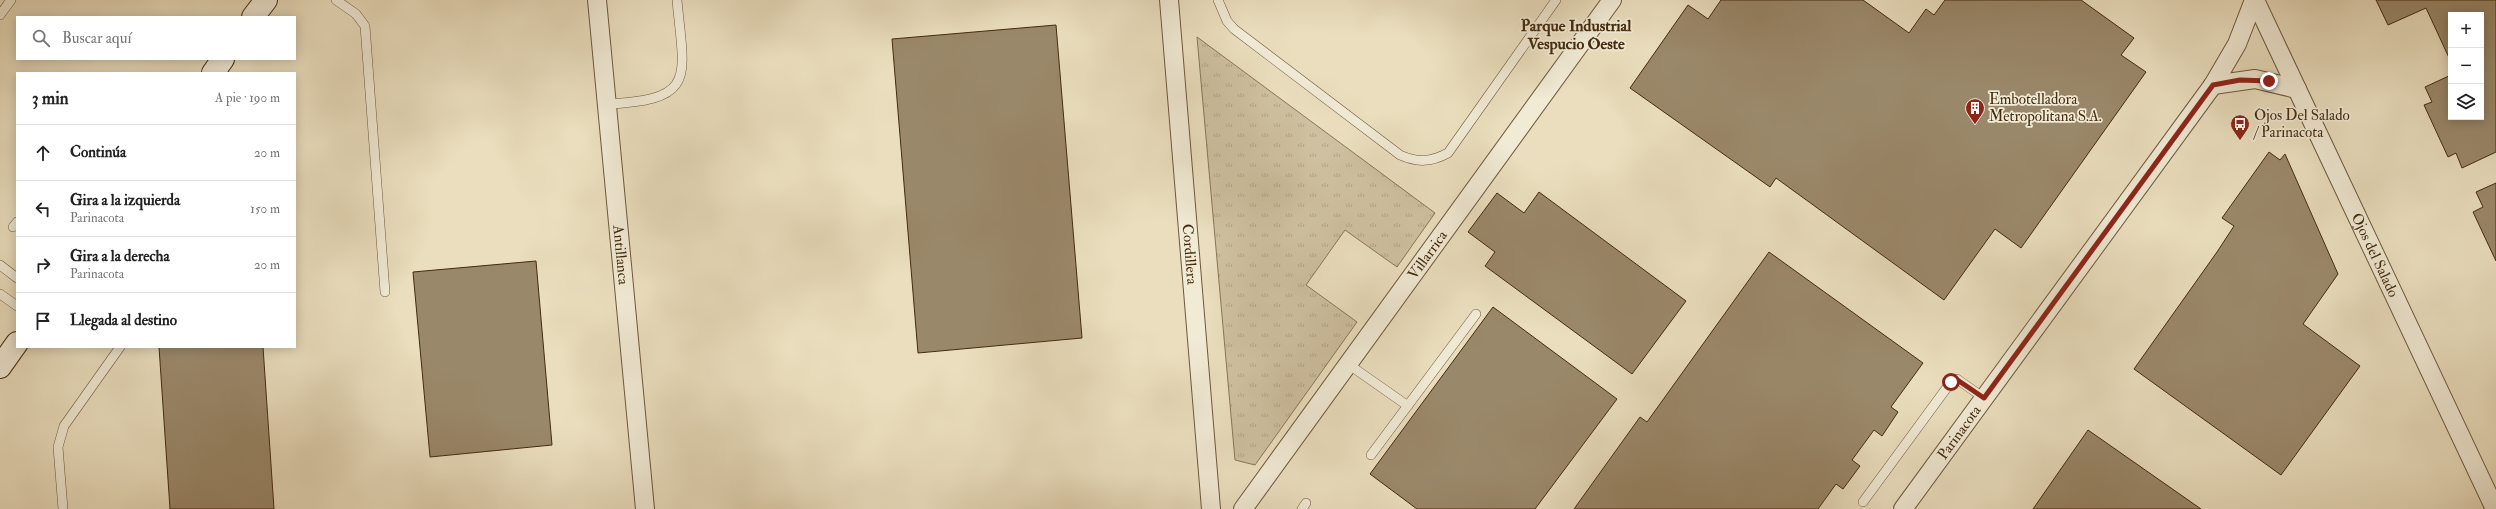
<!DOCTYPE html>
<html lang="es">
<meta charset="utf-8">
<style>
:root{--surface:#fff;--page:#f6f6f6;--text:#222;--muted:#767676;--line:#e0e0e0}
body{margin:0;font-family:"IM FELL Double Pica",serif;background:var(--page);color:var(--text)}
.controls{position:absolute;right:12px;top:12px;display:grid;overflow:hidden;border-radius:0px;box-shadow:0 2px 10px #0003}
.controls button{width:36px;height:36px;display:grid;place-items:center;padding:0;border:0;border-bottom:1px solid var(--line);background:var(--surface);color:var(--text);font:20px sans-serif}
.stop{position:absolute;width:12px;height:12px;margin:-9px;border:3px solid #8f2418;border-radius:50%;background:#fff}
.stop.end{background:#8f2418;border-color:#fff;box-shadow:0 1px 4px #0008}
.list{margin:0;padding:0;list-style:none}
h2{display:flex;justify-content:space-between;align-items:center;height:52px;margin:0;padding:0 16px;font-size:17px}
h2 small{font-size:13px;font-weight:400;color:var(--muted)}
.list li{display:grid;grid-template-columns:26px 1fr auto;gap:12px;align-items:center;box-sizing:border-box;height:56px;padding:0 16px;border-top:1px solid var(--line)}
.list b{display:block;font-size:15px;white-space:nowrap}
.list p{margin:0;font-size:13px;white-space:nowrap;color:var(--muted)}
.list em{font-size:13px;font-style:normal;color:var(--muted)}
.icon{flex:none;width:22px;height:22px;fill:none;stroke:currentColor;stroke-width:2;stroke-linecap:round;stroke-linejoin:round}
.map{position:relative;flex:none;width:2496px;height:509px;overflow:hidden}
.search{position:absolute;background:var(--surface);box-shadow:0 2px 10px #0003;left:16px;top:16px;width:280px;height:44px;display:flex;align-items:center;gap:10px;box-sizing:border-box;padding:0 14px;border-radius:0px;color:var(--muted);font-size:15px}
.panel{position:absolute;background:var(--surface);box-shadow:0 2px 10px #0003;left:16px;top:72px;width:280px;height:276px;border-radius:0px}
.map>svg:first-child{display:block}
</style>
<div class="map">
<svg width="2496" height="509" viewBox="0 0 2496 509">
<defs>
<pattern id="grass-tufts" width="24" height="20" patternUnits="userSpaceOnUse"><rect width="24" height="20" fill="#cec0a0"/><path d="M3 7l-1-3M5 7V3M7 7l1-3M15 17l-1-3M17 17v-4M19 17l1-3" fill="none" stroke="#b2a589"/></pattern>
</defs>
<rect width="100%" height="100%" fill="#eadebe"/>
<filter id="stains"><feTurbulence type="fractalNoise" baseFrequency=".005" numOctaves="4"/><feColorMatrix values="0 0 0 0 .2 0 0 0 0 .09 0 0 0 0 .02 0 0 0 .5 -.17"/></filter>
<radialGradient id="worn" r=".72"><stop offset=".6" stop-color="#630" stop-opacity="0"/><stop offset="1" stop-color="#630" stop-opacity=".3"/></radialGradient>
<path fill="url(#grass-tufts)" stroke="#897658" d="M1197,37L1435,213L1397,267L1345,230L1306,285L1357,322L1255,465L1235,460Z"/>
<path fill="#9a886a" stroke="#442b0f" d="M1721,0H1863L1909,33L1926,9L1934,15L1945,0H2081L2134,38L2121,55L2146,72L2021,248L1995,229L1944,300L1776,178L1770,187L1630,88L1688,5L1708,19Z
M2376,0H2496V152L2462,168L2456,153L2448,157L2424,105L2432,102L2425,87L2451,75V117H2481V15H2451V62L2426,8L2388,25Z
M1056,25L1082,338L918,353L892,39Z
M2269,152L2280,160L2285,154L2338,274L2303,324L2360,366L2281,475L2134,369L2217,252L2234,226L2222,218Z
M2496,183V261L2473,212L2483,207L2476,192Z
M1539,192L1686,301L1632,374L1485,266L1495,252L1468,232L1497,193L1524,213Z
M1769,252L1923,363L1891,407L1898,412L1882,436L1874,430L1852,460L1860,466L1843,489L1836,484L1818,509H1574L1640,417L1647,422Z
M536,261L552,445L430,457L413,272Z
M1493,307L1617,399L1535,509H1417L1370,474Z
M159,347H263L274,509H170Z
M2088,430L2201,509H2033Z"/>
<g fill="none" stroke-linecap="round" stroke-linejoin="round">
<defs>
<path id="service" d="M336,0L356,14L365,26L385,292
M1218,0L1227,21L1234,29L1400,155C1418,163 1431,162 1448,153L1556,0
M0,15L11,0
M607,104C698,100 684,77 677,0
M13,227L17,222
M0,265L17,278
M0,294L17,306
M1348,364L1408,406
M1371,455L1476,314
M1863,502L1951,382L1957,379L1984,398
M63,509L58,447L64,426L120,347
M1302,509L1306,503"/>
<g id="minor">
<path id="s1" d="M597,0L645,509"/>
<path id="s2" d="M1169,0L1211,509"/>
<path id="s3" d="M2255,0L2495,509"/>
<path d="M2213,85L2255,79L2297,89"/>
<path id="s4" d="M1243,509L1612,0"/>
<path id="s5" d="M1903,509L2213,85L2237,44L2254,0"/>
</g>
<path id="secondary" d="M253,17L266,0
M213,73L223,59
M0,367L17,343"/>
</defs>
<use href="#service" stroke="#6e583b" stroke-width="10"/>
<use href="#minor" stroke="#6e583b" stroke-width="20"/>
<use href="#secondary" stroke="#442b0f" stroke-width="24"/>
<use href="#service" stroke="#f1ead5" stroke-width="9"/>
<use href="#minor" stroke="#f1ead5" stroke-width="18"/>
<use href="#secondary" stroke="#f1ead5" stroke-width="22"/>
</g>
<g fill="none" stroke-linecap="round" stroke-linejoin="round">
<path stroke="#8f2418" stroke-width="5" d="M1951,382L1956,379L1984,398L2213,85L2240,80L2269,81"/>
</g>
<defs>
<symbol id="building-pin" viewBox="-11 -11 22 30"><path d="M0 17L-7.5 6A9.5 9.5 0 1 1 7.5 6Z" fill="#8f2418" stroke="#f1ead5"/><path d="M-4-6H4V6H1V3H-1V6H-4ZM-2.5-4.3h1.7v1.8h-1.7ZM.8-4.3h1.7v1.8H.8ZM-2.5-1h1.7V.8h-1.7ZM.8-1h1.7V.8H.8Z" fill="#fff"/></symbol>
<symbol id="bus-pin" viewBox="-11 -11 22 30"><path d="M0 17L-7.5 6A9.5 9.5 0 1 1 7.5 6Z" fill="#8f2418" stroke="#f1ead5"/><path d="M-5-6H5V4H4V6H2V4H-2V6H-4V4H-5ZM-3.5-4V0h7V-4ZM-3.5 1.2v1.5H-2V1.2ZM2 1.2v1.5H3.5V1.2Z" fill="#fff"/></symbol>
</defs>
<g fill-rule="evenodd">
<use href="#building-pin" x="1964" y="97" width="22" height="30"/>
<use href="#bus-pin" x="2229" y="113" width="22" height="30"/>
</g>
<g text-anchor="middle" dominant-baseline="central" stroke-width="3.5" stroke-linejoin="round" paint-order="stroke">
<g font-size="15" fill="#442b0f" stroke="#f1ead5" text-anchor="start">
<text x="1989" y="99">Embotelladora<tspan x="1989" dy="17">Metropolitana S.A.</tspan></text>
<text x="2254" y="115">Ojos Del Salado<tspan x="2254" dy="17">/ Parinacota</tspan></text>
</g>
<g font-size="15" fill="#442b0f" stroke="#f1ead5">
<text stroke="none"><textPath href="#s1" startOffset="256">Antillanca</textPath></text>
<text stroke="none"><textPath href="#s2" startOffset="255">Cordillera</textPath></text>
<text stroke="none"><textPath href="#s4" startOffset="314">Villarrica</textPath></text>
<text stroke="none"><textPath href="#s3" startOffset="282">Ojos del Salado</textPath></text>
<text stroke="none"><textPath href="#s5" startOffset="95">Parinacota</textPath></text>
</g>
<g font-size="16" font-weight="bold" fill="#442b0f" stroke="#f1ead5">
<text x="1576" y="26">Parque Industrial<tspan x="1576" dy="18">Vespucio Oeste</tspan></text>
</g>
</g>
<rect width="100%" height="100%" filter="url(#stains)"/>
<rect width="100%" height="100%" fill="url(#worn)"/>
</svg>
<div class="controls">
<button>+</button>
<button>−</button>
<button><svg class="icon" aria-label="layers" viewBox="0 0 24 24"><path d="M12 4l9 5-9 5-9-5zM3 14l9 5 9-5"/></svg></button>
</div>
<div class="stop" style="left:1951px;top:382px"></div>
<div class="stop end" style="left:2269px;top:81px"></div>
<div class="search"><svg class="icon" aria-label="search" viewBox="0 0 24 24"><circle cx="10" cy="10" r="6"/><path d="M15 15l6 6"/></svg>Buscar aquí</div>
<section class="panel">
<h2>3 min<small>A pie · 190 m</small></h2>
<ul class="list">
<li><svg class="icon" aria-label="ahead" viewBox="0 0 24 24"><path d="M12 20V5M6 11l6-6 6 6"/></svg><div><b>Continúa</b></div><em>20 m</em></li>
<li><svg class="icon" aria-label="left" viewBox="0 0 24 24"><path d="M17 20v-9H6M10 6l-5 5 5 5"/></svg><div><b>Gira a la izquierda</b><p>Parinacota</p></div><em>150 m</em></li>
<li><svg class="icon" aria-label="right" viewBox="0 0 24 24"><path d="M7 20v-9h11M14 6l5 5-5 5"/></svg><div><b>Gira a la derecha</b><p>Parinacota</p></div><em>20 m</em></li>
<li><svg class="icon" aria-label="arrive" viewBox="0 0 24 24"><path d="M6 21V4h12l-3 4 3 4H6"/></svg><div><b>Llegada al destino</b></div></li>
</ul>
</section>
</div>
